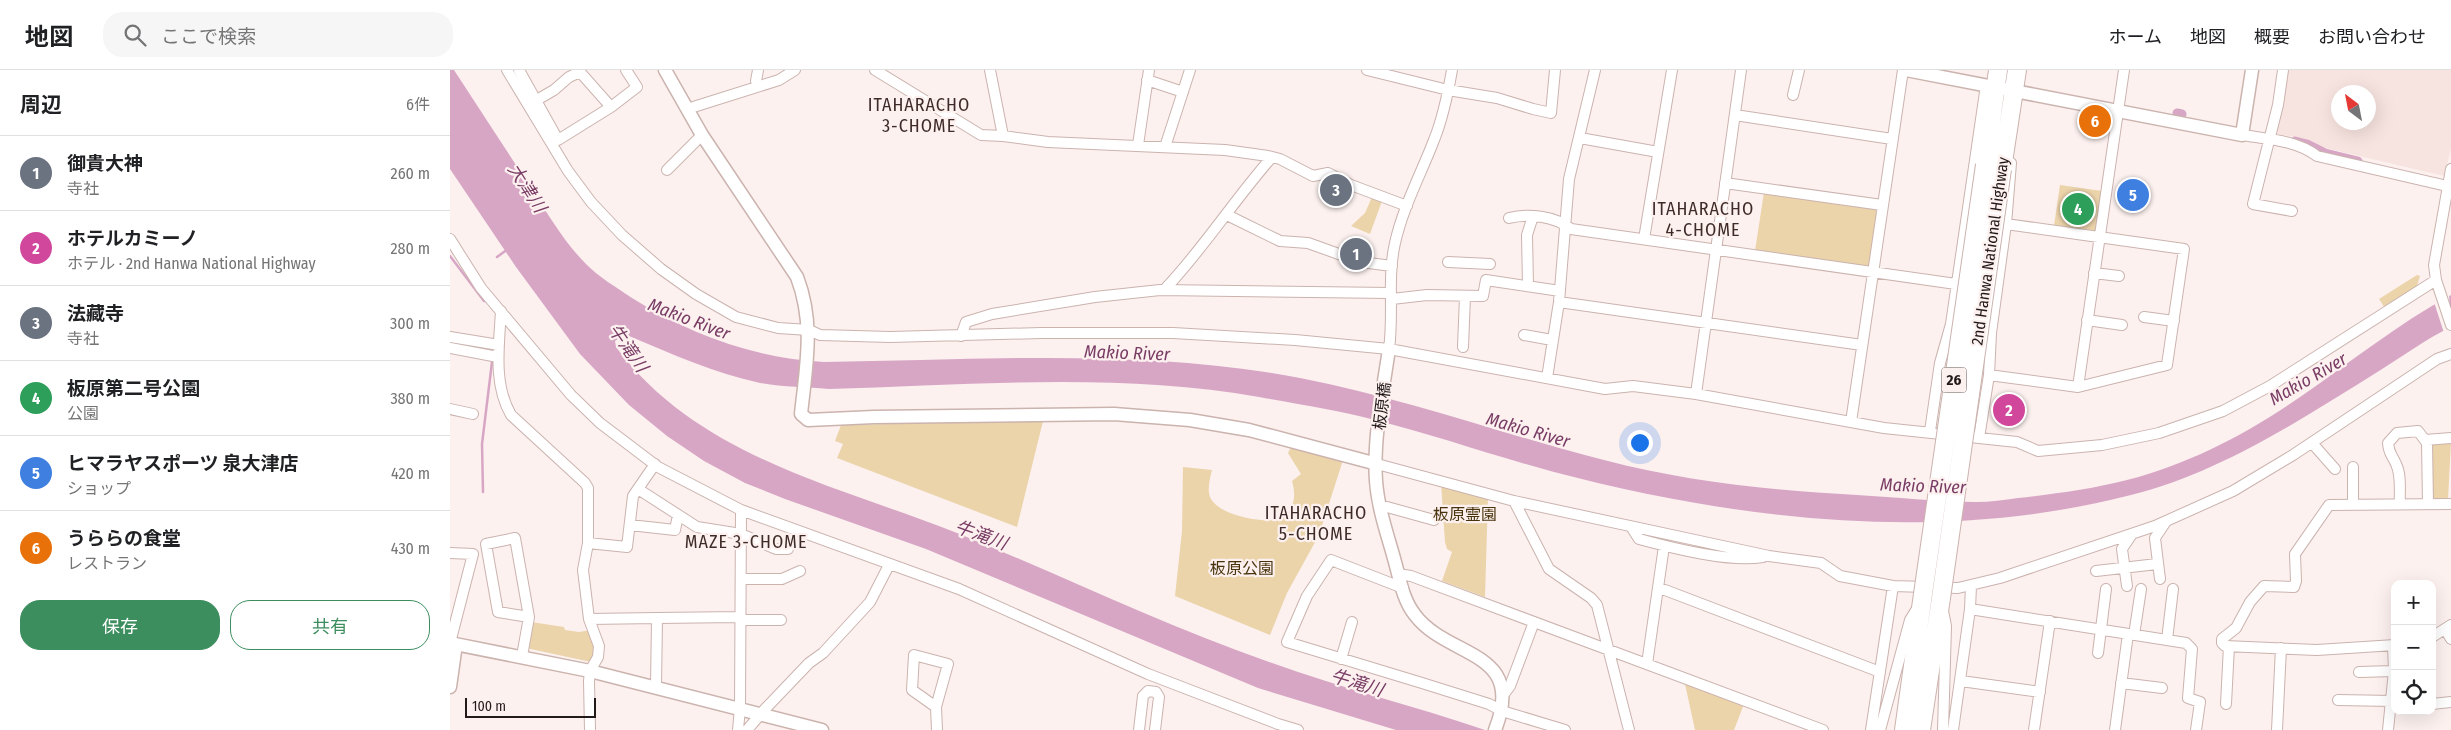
<!DOCTYPE html>
<html lang="ja">
<meta charset="utf-8">
<style>
:root{--surface:#fff;--page:#f6f6f6;--text:#202124;--muted:#757577;--line:#e0e0e0;--accent:#3d8e5f}
body{margin:0;font-family:"Fira Sans Condensed","Noto Sans JP",sans-serif;background:var(--page);color:var(--text)}
.controls{position:absolute;right:15px;bottom:15px;display:grid;overflow:hidden;border-radius:10px;box-shadow:0 5px 20px #0002}
.controls button{width:45px;height:45px;display:grid;place-items:center;padding:0;border:0;border-bottom:1px solid var(--line);background:var(--surface);color:var(--text);font:25px sans-serif}
.compass{position:absolute;left:1881px;top:15px;width:45px;height:45px;border-radius:50%;background:var(--surface);box-shadow:0 5px 20px #0002;rotate:328deg}
.scale{position:absolute;left:15px;bottom:12px;width:131px;box-sizing:border-box;padding-left:5px;border:2px solid #221a18;border-top:0;font-size:14px;line-height:18px;white-space:nowrap;color:#221a18;-webkit-text-stroke:4px #fcf1ef;paint-order:stroke}
.you{position:absolute;left:1189px;top:372px;width:18px;height:18px;margin:-12px;border:4px solid #fff;border-radius:50%;background:#1a73e8;box-shadow:0 0 0 8px #1a73e833}
.badge{display:grid;place-items:center;width:32px;height:32px;border-radius:50%;background:var(--accent);color:#fff;font-size:16px;font-weight:700}
.pin{position:absolute;translate:-50% -50%;border:2px solid #fff;box-shadow:0 1px 5px #0006}
.list{margin:0;padding:0;list-style:none}
h2{display:flex;justify-content:space-between;align-items:center;height:65px;margin:0;padding:0 20px;font-size:21px}
h2 small{font-size:16px;font-weight:400;color:var(--muted)}
.list li{display:grid;grid-template-columns:32px 1fr auto;gap:15px;align-items:center;box-sizing:border-box;height:75px;padding:0 20px;border-top:1px solid var(--line)}
.list b{display:block;font-size:19px;white-space:nowrap}
.list p{margin:0;font-size:16px;white-space:nowrap;color:var(--muted)}
.list em{font-size:16px;font-style:normal;color:var(--muted)}
.actions{display:flex;gap:10px;padding:15px 20px}
.actions a{flex:1;padding:11px 0;border:1px solid var(--accent);border-radius:20px;text-align:center;font-size:18px;color:var(--accent)}
.actions .main{background:var(--accent);color:#fff}
.icon{flex:none;width:28px;height:28px;fill:none;stroke:currentColor;stroke-width:2;stroke-linecap:round;stroke-linejoin:round}
.map{position:relative;flex:none;width:2001px;height:660px;overflow:hidden}
header{display:flex;align-items:center;gap:30px;box-sizing:border-box;height:70px;padding:0 25px;background:var(--surface);border-bottom:1px solid var(--line)}
header strong{font-size:24px}
nav{display:flex;gap:28px;margin-inline-start:auto;font-size:18px}
.search{width:350px;height:45px;background:var(--page);display:flex;align-items:center;gap:12px;box-sizing:border-box;padding:0 18px;border-radius:20px;color:var(--muted);font-size:19px}
main{display:flex}
aside{flex:1;background:var(--surface)}
.map>svg:first-child{display:block}
</style>
<header>
<strong>地図</strong>
<div class="search"><svg class="icon" aria-label="search" viewBox="0 0 24 24"><circle cx="10" cy="10" r="6"/><path d="M15 15l6 6"/></svg>ここで検索</div>
<nav><a>ホーム</a><a>地図</a><a>概要</a><a>お問い合わせ</a></nav>
</header>
<main>
<aside>
<h2>周辺<small>6件</small></h2>
<ul class="list">
<li><span class="badge" style="background:#6b7280">1</span><div><b>御貴大神</b><p>寺社</p></div><em>260 m</em></li>
<li><span class="badge" style="background:#d1479c">2</span><div><b>ホテルカミーノ</b><p>ホテル · 2nd Hanwa National Highway</p></div><em>280 m</em></li>
<li><span class="badge" style="background:#6b7280">3</span><div><b>法藏寺</b><p>寺社</p></div><em>300 m</em></li>
<li><span class="badge" style="background:#2e9e5b">4</span><div><b>板原第二号公園</b><p>公園</p></div><em>380 m</em></li>
<li><span class="badge" style="background:#3f7fe0">5</span><div><b>ヒマラヤスポーツ 泉大津店</b><p>ショップ</p></div><em>420 m</em></li>
<li><span class="badge" style="background:#e8710a">6</span><div><b>うららの食堂</b><p>レストラン</p></div><em>430 m</em></li>
</ul>
<div class="actions"><a class="main">保存</a><a>共有</a></div>
</aside>
<div class="map">
<svg width="2001" height="660" viewBox="0 0 2001 660">
<rect width="100%" height="100%" fill="#fcf1ef"/>
<path fill="#f7e3df" fill-rule="evenodd" d="M1836,0H2001V79L1994,106L1867,76L1855,69L1824,63ZM1888,22H1918V52H1888Z"/>
<path fill="#ebd3aa" d="M1610,115L1652,121L1647,158L1642,162L1604,156Z
M1314,122L1425,138L1429,143L1421,193L1417,197L1305,181Z
M922,127L932,131L920,164L901,156L915,143Z
M1967,205L1970,206L1967,216L1936,240L1929,229Z
M593,351L567,457L387,388L393,374L385,371L391,355Z
M2001,372L1998,430H1983L1981,428L1980,374Z
M841,377L893,390L869,465L837,523L820,565L725,526L732,461L733,397L762,400C760,408 757,419 760,427C768,445 808,452 825,450C844,444 847,428 842,411L851,404L838,383Z
M991,413L1038,426L1035,527L992,511L1002,482L997,479L995,472Z
M81,552L114,557L115,560L129,562L141,560L145,581L143,590L141,592L76,578Z
M1235,614L1294,634L1284,660H1245Z"/>
<path fill="#d8a6c5" d="M0,0H4C30,40 57,81 83,121C99,146 115,173 136,194C150,208 166,217 182,228C241,265 304,288 374,292C532,290 693,278 850,308C954,328 1052,364 1154,390C1237,412 1321,420 1407,425C1446,427 1486,432 1526,432C1540,432 1554,430 1568,428C1604,424 1642,419 1677,410C1740,394 1800,362 1853,325C1902,291 1948,254 2001,225V257C1976,269 1953,286 1929,301C1850,350 1772,402 1681,425C1492,474 1291,451 1104,402C1044,386 985,365 925,350C887,340 848,334 809,327C668,302 521,315 379,319C356,317 332,317 310,313C264,303 222,284 179,266L171,267L165,271L166,277C248,387 386,415 507,463C611,505 713,555 819,592C890,618 964,636 1035,660H946L808,618L476,479L335,429L295,413L254,391L217,366L179,335L130,284L66,197L0,99Z"/>
<path fill="#fcf1ef" d="M1999,224L2001,259L1994,263L1984,232Z"/>
<g fill="none" stroke-linecap="round" stroke-linejoin="round">
<path stroke="#d8a6c5" stroke-width="2.5" d="M0,186L34,231
M47,187L58,179
M33,422L32,374L42,292"/>
<path stroke="#d8a6c5" stroke-width="9" d="M1727,43L1732,44
M1845,71L1857,74L1875,83L1908,91"/>
<defs>
<path id="minor" d="M57,0L118,101L141,132L172,165L211,199L246,224L286,247L328,258L359,260L370,265L440,267L591,263H723L845,270L939,279L1155,319L1183,316L1246,324L1434,358L1567,372L1588,381L1652,375L1709,363L1773,341L1820,316L1986,210
M69,0L108,70L161,37L187,17L176,0
M425,0L531,65L553,66
M540,0L553,66L598,72L775,80L818,86L830,89L863,106L878,103L901,115L957,136
M917,0L998,20L1047,28L1083,39L1101,43L1105,0
M1833,0L1828,35L1803,134L1842,141
M697,10L733,22
M307,16L306,11L308,0
M1343,25L1349,0
M85,31L104,20L119,7L130,2L161,37
M237,39L329,10L345,0
M1285,45L1442,69
M1792,65C1817,69 1846,70 1867,86L2001,117
M1130,68L1208,82
M688,75L699,0
M715,77L740,0
M2001,99L1984,195L1986,210L2001,255
M217,100L252,65
M1275,113L1432,135
M777,145L830,171L858,173L911,192L942,196
M1059,148C1078,143 1105,146 1121,159L1506,214
M0,169L31,218L121,325L150,353L208,397L291,440L509,519L698,604L828,654L848,660
M1194,169L1222,0
M998,192L1040,194
M1644,203L1669,206
M1078,216L1077,165L1083,146
M715,219C754,178 784,130 822,87
M942,229L977,225L1033,226L1036,210L1110,221
M1109,232L1412,275
M51,241C49,276 43,314 61,345L135,413L138,418V473L133,500L139,549L149,576L148,587L140,601L139,611L140,660
M1694,247L1724,251
M1637,250L1672,255
M1074,265L1102,270
M511,266L516,252L542,244L645,227L710,220L940,223
M0,267L49,275
M1013,277L1015,226
M0,278L48,287
M939,279C944,243 937,208 945,173C953,137 971,104 984,70C993,48 998,23 1002,0
M1539,305L1628,317L1717,295L1734,179L1556,154
M1097,308L1109,232L1119,109L1145,0
M1628,317L1674,0
M1246,324L1291,0
M0,339L23,344
M1401,352L1453,0
M1480,361L1490,293L1501,254L1535,22L1545,18
M1529,368L1539,305L1541,263L1556,154L1561,93
M1975,370L2001,368
M1862,373L1885,399
M927,394L1064,431L1319,486L1371,493L1390,506L1443,516L1508,518L1550,508L1705,456L1783,421L1843,385L1987,289L2001,284
M1903,397V435
M188,419L247,457L291,464L326,479H338
M1064,431L1099,499L1141,528L1147,535L1179,660
M1950,434C1949,422 1952,406 1946,394C1942,384 1939,385 1938,373L1947,363L1968,361L1977,373L1978,434
M931,438L937,437L984,450
M180,455L225,460L228,445
M1182,458L1189,469C1222,478 1280,493 1313,487
M138,473L177,477L183,426L205,394
M0,483L23,484L0,573
M1646,501L1707,494
M948,504L961,506L1373,660
M291,509H332L350,501
M1710,509L1705,468L1715,453
M1677,516L1672,479L1682,464
M953,518L881,490L857,526L837,572L972,613L1039,634L1052,641L1115,660
M1209,520H1215L1430,602
M1520,539L1736,573L1742,579L1738,628L1750,632L1746,660
M207,548L290,547
M139,549L207,548L206,617
M290,550H331
M1995,559L2001,569
M1684,565L1691,519
M1982,567L2001,555
M1717,570L1723,519
M1945,575L1867,580L1775,576L1772,573V569L1786,558L1800,532L1814,516L1844,517L1846,511L1845,484L1879,435L2001,434
M1648,583L1656,519
M72,586L79,547L65,468L36,474L48,542L79,547
M891,589L902,552
M1197,594L1214,476
M1909,602L1944,601
M1511,611L1590,622
M1671,613L1712,618
M1054,624L1060,616L1084,552
M1888,630L1942,631
M1776,634L1779,576
M1982,634L2001,632
M486,637L462,620L464,585L498,594L486,637L487,660
M288,660L290,638L291,440
M297,660L315,639L359,593L373,583L420,532L439,495
M689,660L693,626L698,621L706,622L709,627L705,660
M1421,660L1443,516
M1430,660L1460,550L1468,537
M1493,660L1496,556L1493,541
M1503,660L1520,539L1521,516
M1584,660L1600,551
M1665,660L1678,564
M1827,660L1831,578
M1938,660L1944,601L1943,575"/>
<path id="tertiary" d="M215,0L252,65L347,207C365,254 356,296 351,344L358,350L424,347L664,344L740,350L799,360L927,394
M1456,0L1792,65L1802,0
M939,279C933,320 923,369 926,411C928,439 938,466 945,492C950,510 953,530 965,545C998,589 1077,579 1045,660
M0,573L140,601L372,660
M0,617L6,574"/>
<path id="trunk" d="M1535,95L1548,0
M1552,99L1567,0
M1454,660L1473,524
M1471,660L1491,528"/>
</defs>
<use href="#minor" stroke="#cbb3ae" stroke-width="12"/>
<use href="#tertiary" stroke="#cbb3ae" stroke-width="15"/>
<use href="#trunk" stroke="#cbb3ae" stroke-width="20"/>
<use href="#minor" stroke="#fff" stroke-width="10"/>
<use href="#tertiary" stroke="#fff" stroke-width="12"/>
<use href="#trunk" stroke="#fff" stroke-width="18"/>
<defs>
<path id="trunk-bridge" d="M1473,524L1535,95
M1491,528L1552,99"/>
</defs>
<use href="#trunk-bridge" stroke="#cbb3ae" stroke-width="20" stroke-linecap="butt"/>
<use href="#trunk-bridge" stroke="#fff" stroke-width="18"/>
</g>
<g text-anchor="middle" dominant-baseline="central" stroke-width="4.5" stroke-linejoin="round" paint-order="stroke">
<rect fill="#fcf1ef" stroke="#635a58" stroke-width="1" x="1491.5" y="297.5" width="25" height="25" rx="4"/>
<g font-size="15" font-weight="bold" fill="#221a18">
<text x="1504" y="310">26</text>
</g>
<g font-size="16" fill="#221a18" stroke="#fcf1ef">
<text transform="translate(1540 181) rotate(-82)">2nd Hanwa National Highway</text>
<text transform="translate(932 336) rotate(-83)">板原橋</text>
</g>
<g font-size="16" fill="#48330c" stroke="#fcf1ef">
<text x="1015" y="444">板原霊園</text>
<text x="792" y="498">板原公園</text>
</g>
<g font-size="18" letter-spacing="1" fill="#3e2b28" stroke="#fcf1ef">
<text x="469" y="35">ITAHARACHO<tspan x="469" dy="21">3-CHOME</tspan></text>
<text x="1253" y="139">ITAHARACHO<tspan x="1253" dy="21">4-CHOME</tspan></text>
<text x="866" y="443">ITAHARACHO<tspan x="866" dy="21">5-CHOME</tspan></text>
<text x="296" y="472">MAZE 3-CHOME</text>
</g>
<g font-size="18" font-style="italic" fill="#793c65" stroke="#fcf1ef">
<text transform="translate(77 118) rotate(57)">大津川</text>
<text transform="translate(239 249) rotate(21)">Makio River</text>
<text transform="translate(178 278) rotate(55)">牛滝川</text>
<text transform="translate(677 283) rotate(2)">Makio River</text>
<text transform="translate(1858 309) rotate(-30)">Makio River</text>
<text transform="translate(1078 360) rotate(16)">Makio River</text>
<text transform="translate(1473 416) rotate(2)">Makio River</text>
<text transform="translate(531 465) rotate(20)">牛滝川</text>
<text transform="translate(907 613) rotate(17)">牛滝川</text>
</g>
</g>
</svg>
<div class="controls">
<button>+</button>
<button>−</button>
<button><svg class="icon" aria-label="locate" viewBox="0 0 24 24"><circle cx="12" cy="12" r="6"/><path d="M12 2v4M12 18v4M2 12h4M18 12h4"/></svg></button>
</div>
<svg class="compass" viewBox="-18 -18 36 36"><path d="M0-13l5 13h-10z" fill="#e53935"/><path d="M0 13l5-13h-10z" fill="#757577"/></svg>
<div class="scale">100 m</div>
<div class="you"></div>
<div class="pin badge" style="left:906px;top:184px;background:#6b7280">1</div>
<div class="pin badge" style="left:1559px;top:340px;background:#d1479c">2</div>
<div class="pin badge" style="left:886px;top:120px;background:#6b7280">3</div>
<div class="pin badge" style="left:1628px;top:139px;background:#2e9e5b">4</div>
<div class="pin badge" style="left:1683px;top:125px;background:#3f7fe0">5</div>
<div class="pin badge" style="left:1645px;top:51px;background:#e8710a">6</div>
</div>
</main>
